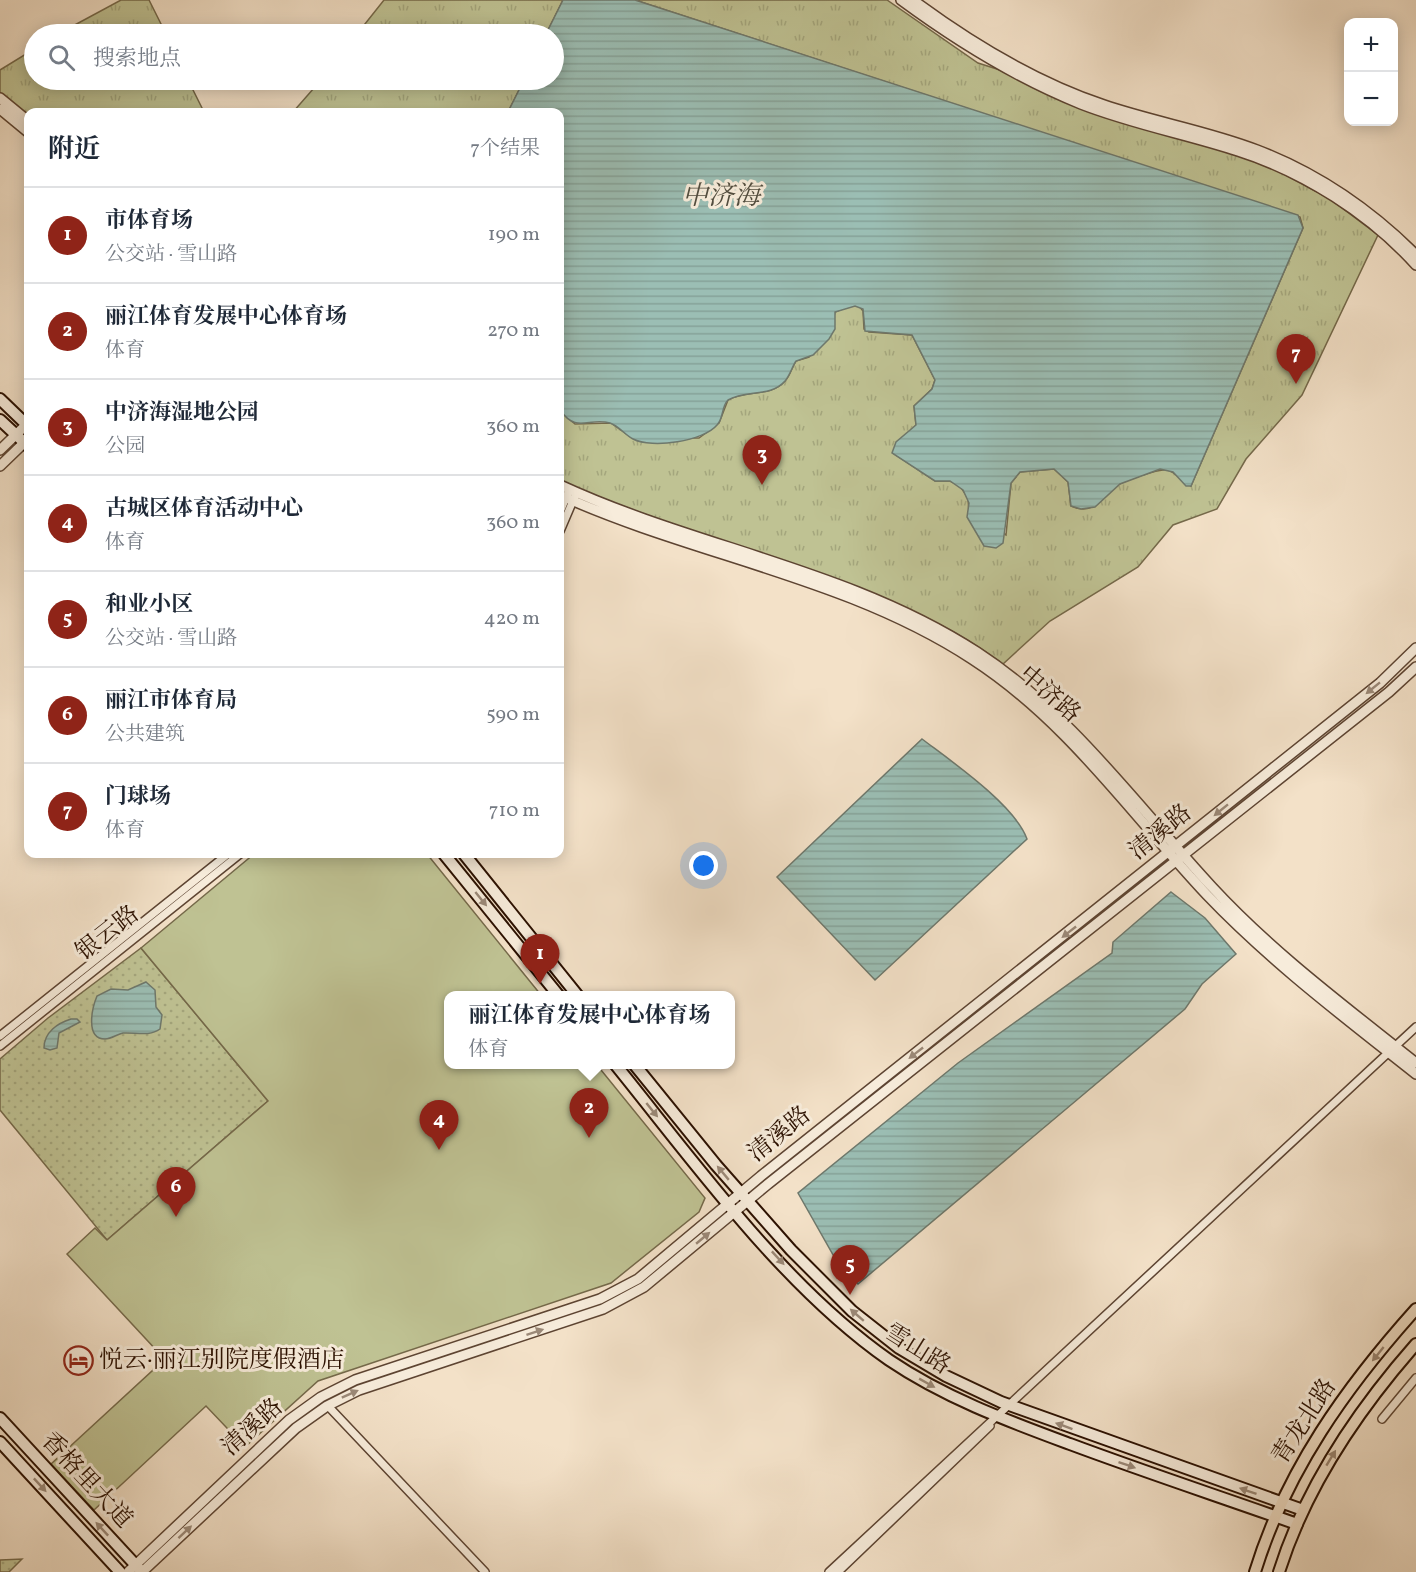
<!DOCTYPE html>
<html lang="zh">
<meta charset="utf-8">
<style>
:root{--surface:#fff;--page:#f6f6f7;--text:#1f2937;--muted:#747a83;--line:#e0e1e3;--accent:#8f2418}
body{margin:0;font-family:Vollkorn,"Noto Serif SC",serif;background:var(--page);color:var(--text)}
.controls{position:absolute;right:18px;top:18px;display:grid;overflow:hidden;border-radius:12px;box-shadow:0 3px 15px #0003}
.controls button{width:54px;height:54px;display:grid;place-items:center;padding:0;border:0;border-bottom:2px solid var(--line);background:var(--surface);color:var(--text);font:30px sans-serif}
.you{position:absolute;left:704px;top:866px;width:21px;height:21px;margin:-15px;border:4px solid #fff;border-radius:50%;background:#1a73e8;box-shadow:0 0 0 9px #1a73e833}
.badge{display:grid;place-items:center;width:39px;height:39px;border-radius:50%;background:var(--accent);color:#fff;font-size:20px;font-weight:700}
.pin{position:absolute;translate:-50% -50px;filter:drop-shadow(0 2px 3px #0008)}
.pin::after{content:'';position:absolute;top:32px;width:21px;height:18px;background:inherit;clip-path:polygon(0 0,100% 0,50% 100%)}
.popup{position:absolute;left:444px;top:991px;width:291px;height:78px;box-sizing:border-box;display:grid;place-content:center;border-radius:12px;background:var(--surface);filter:drop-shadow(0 2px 4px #0005);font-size:20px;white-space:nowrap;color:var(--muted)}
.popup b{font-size:22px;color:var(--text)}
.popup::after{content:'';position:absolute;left:50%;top:100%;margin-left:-12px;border:12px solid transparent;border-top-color:var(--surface)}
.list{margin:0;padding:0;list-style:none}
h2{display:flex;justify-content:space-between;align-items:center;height:78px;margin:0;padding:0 24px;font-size:26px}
h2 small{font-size:20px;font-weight:400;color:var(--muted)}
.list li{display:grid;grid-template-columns:39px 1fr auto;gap:18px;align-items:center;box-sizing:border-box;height:96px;padding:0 24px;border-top:2px solid var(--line)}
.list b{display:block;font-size:22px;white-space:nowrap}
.list p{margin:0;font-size:20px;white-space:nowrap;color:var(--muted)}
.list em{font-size:20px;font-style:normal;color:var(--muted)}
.icon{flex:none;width:33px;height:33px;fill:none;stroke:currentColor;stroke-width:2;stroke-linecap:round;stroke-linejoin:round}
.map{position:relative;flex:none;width:1416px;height:1572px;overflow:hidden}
.search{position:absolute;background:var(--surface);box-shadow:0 3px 15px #0003;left:24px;top:24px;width:540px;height:66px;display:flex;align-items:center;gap:15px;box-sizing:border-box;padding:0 21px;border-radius:33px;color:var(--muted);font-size:22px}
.panel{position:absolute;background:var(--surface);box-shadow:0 3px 15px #0003;left:24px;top:108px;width:540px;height:750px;border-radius:12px}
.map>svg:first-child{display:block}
</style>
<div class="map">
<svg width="1416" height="1572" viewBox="0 0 1416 1572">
<defs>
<pattern id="grass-dots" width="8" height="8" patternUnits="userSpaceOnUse" patternTransform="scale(1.5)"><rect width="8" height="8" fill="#bfc293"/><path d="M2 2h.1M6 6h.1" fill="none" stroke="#a4a67d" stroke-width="1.8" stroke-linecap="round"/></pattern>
<pattern id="park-tufts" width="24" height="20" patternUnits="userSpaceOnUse" patternTransform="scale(1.5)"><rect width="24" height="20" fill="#bfc293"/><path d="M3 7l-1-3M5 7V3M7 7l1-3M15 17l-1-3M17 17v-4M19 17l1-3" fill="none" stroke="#a4a67d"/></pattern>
<pattern id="water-rules" width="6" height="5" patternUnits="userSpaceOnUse" patternTransform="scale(1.5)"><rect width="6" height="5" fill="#9bbeb4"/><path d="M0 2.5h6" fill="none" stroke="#86a299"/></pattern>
</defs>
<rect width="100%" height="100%" fill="#f3e1c8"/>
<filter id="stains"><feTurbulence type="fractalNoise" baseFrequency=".00333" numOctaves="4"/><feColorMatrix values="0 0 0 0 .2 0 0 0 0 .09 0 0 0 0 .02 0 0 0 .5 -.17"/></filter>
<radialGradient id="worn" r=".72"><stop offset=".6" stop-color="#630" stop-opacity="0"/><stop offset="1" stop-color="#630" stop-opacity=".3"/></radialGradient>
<path fill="url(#grass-dots)" stroke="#75694a" stroke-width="1.5" d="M141,948L268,1101L107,1240L0,1110V1059L48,1018Z
M22,1559L9,1572H0V1560Z"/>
<path fill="url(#park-tufts)" stroke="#75694a" stroke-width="1.5" d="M121,0H149L166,34H58Z
M384,0H563L546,34H357Z
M635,0H887L978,63L1000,70L1040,91L1101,116L1236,154L1280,172L1330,199L1378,235L1302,395L1246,459L1217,509L1173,525L1138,567L1050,621L1003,664C935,613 858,588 779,561C705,536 632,511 560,482V411L575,424L611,423L632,438H699L719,423L728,400C746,389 770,398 785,381C790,376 792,367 796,361L809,357L833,321L835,312L850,306H859L863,311L864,329L869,332L912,335L935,380L932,389L914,406L916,425L893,453L935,481H950L960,486L968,498L969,513L1006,535L1011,483L1020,472L1054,469L1068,482L1071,506C1092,516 1102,499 1115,487C1121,482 1159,468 1168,470C1175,472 1183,482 1191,486L1303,228L1300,217Z
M34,49V80H188L204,112H28V116L0,93V70Z
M321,80H524L508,112H293Z"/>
<path fill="#bfc293" stroke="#75694a" stroke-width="1.5" d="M254,854H427L541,995L448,996V1064L597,1065L705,1198L699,1212L611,1283L318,1381L245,1447L206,1406L94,1510L51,1464L153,1370L158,1352L67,1254L95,1228L107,1240L268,1101L141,948Z"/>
<path fill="url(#water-rules)" stroke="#6e786c" stroke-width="1.5" d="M563,0H635L1298,215L1303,228L1191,486H1186L1173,472L1160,469L1120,484L1095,507L1081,509L1071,506L1068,482L1054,469L1020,472L1011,483L1003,543L996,548L984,546L967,517L969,503L963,490L950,481H935L892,453L896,442L916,425L914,406L932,389L935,380L912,335L865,331L863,309L855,306L835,312V329L829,339L813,355L796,361C792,367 790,375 785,381C770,398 746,389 728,400C721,407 724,418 717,425C704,441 652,449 633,439C625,435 619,426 610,423C588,417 577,434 560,410V112H508L524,80H554V34H546Z
M922,739C951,761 1015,805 1027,839L875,980L777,877Z
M1171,892L1205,918L1236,954L1202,984L1185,1009L858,1284L836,1260L798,1193L958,1063L1112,953L1113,942Z
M146,982L155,990L156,1007L162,1015L160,1029C149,1037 135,1032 123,1033C117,1034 112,1039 105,1039C85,1039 92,1008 97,996L111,989L128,990Z
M71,1019H77L80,1022L59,1033L57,1048L50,1050L44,1048C44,1032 58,1023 71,1019Z"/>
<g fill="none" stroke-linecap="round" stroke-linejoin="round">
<defs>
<path id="minor" d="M560,512L568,493
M560,531L575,496
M0,1036L228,854
M0,1046L240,854
M328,1406L485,1572
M1382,1419L1416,1378
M829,1572L1416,1027
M838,1572L990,1426"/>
<path id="tertiary" d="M901,0C958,42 1016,78 1081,104C1132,124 1186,134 1238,151C1304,172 1370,214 1416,265
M913,0C971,43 1035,82 1104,105C1154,122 1208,131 1257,150C1317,173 1371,210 1416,255
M0,98L28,121
M0,109L28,132
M0,450L28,423
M0,466L28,439
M560,485C696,548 849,569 977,652C1072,714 1136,805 1212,887C1273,953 1346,1007 1416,1063
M560,495C695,556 847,577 972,659C1068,721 1130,813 1207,895C1271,962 1344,1017 1416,1074
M128,1572L289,1420L321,1397L355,1380L600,1299L638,1279L761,1176L1380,683L1416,648
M142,1572L296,1428L327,1406L359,1390L603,1309L644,1287L768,1184L1389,692L1416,667"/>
<path id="secondary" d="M0,399L28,426
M0,420L28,446
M444,854L559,996
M464,854L578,996
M615,1064C696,1164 783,1286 889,1360C945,1398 1008,1421 1070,1444C1145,1472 1221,1497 1297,1524
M634,1064L716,1165L791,1250L852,1311L899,1348L946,1376L1001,1402L1303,1510
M0,1418L142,1572
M0,1442L120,1572"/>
<path id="primary" d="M1255,1572C1286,1471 1346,1387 1416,1309
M1279,1572C1306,1486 1357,1411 1416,1344"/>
</defs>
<use href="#minor" stroke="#5d4432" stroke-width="10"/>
<use href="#tertiary" stroke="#5d4432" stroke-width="12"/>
<use href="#secondary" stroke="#2b1000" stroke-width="14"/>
<use href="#primary" stroke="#2b1000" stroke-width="14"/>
<use href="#minor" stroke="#f7ecdb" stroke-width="7"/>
<use href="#tertiary" stroke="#f7ecdb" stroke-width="9"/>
<use href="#secondary" stroke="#f7ecdb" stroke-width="10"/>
<use href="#primary" stroke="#f3e1c8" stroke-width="10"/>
</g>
<defs><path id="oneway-solid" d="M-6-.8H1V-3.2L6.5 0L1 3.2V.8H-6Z" transform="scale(1.5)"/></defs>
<g fill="#9b8978">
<use href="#oneway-solid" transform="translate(1373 688) rotate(141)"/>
<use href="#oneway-solid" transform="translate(1221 810) rotate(141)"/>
<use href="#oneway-solid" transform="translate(481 899) rotate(51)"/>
<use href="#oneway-solid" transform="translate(1069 932) rotate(142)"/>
<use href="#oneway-solid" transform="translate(916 1053) rotate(142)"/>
<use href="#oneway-solid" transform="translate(652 1110) rotate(51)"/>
<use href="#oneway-solid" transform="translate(723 1173) rotate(-130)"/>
<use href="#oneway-solid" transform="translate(703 1238) rotate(-40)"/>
<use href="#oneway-solid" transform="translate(778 1258) rotate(47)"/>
<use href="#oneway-solid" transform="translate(857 1315) rotate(-139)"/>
<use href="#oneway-solid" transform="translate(535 1332) rotate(-18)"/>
<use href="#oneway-solid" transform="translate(927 1383) rotate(29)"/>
<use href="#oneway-solid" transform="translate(350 1394) rotate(-24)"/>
<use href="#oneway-solid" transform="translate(1064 1426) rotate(-160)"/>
<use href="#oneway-solid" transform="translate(1127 1465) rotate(19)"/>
<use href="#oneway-solid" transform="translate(40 1485) rotate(47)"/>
<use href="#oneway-solid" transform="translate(1248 1491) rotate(-161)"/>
<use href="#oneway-solid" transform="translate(102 1529) rotate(-133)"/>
<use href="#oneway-solid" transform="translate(185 1532) rotate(-43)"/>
</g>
<g fill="#99836e">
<use href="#oneway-solid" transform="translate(1378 1354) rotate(129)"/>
<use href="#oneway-solid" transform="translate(1331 1458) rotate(-59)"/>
</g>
<defs>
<symbol id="hotel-ring" viewBox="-11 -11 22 22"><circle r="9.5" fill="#f7ecdb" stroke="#8f2418" stroke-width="1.5"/><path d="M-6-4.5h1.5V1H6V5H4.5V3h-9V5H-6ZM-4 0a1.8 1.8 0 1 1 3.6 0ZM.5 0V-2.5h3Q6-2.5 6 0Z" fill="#8f2418"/></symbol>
</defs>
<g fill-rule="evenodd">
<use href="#hotel-ring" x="62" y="1344" width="33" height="33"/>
</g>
<g text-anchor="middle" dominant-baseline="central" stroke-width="6" stroke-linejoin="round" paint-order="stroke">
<g font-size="24" fill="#2b1000" stroke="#f7ecdb">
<text transform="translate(1049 695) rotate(41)">中济路</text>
<text transform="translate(1161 833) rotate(-39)">清溪路</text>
<text transform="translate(108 934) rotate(-38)">银云路</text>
<text transform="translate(780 1135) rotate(-39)">清溪路</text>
<text transform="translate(917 1350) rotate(32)">雪山路</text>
<text transform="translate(1305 1422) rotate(-57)">青龙北路</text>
<text transform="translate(253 1428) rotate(-42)">清溪路</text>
<text transform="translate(86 1481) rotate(47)">香格里大道</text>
</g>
<g font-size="24" fill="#2b1000" stroke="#f7ecdb" text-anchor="start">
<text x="99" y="1361">悦云·丽江别院度假酒店</text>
</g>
<g font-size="26" font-style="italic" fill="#524d3f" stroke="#f7ecdb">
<text x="721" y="197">中济海</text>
</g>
</g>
<rect width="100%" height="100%" filter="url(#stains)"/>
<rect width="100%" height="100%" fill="url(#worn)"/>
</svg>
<div class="controls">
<button>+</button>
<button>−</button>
</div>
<div class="you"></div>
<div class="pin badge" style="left:540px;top:984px">1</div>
<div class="pin badge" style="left:589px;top:1138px">2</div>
<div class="popup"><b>丽江体育发展中心体育场</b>体育</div>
<div class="pin badge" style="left:762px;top:485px">3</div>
<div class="pin badge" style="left:439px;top:1150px">4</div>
<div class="pin badge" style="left:850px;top:1295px">5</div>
<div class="pin badge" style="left:176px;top:1217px">6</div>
<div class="pin badge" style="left:1296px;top:384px">7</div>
<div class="search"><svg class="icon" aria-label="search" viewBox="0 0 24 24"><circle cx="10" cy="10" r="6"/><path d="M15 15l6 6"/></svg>搜索地点</div>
<section class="panel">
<h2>附近<small>7个结果</small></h2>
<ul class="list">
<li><span class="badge">1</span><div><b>市体育场</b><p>公交站 · 雪山路</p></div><em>190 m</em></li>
<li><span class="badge">2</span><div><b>丽江体育发展中心体育场</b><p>体育</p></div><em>270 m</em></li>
<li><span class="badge">3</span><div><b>中济海湿地公园</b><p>公园</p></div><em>360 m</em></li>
<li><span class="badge">4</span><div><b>古城区体育活动中心</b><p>体育</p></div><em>360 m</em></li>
<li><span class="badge">5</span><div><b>和业小区</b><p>公交站 · 雪山路</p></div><em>420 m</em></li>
<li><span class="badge">6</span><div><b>丽江市体育局</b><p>公共建筑</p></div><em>590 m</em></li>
<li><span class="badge">7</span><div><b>门球场</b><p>体育</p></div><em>710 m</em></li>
</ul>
</section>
</div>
